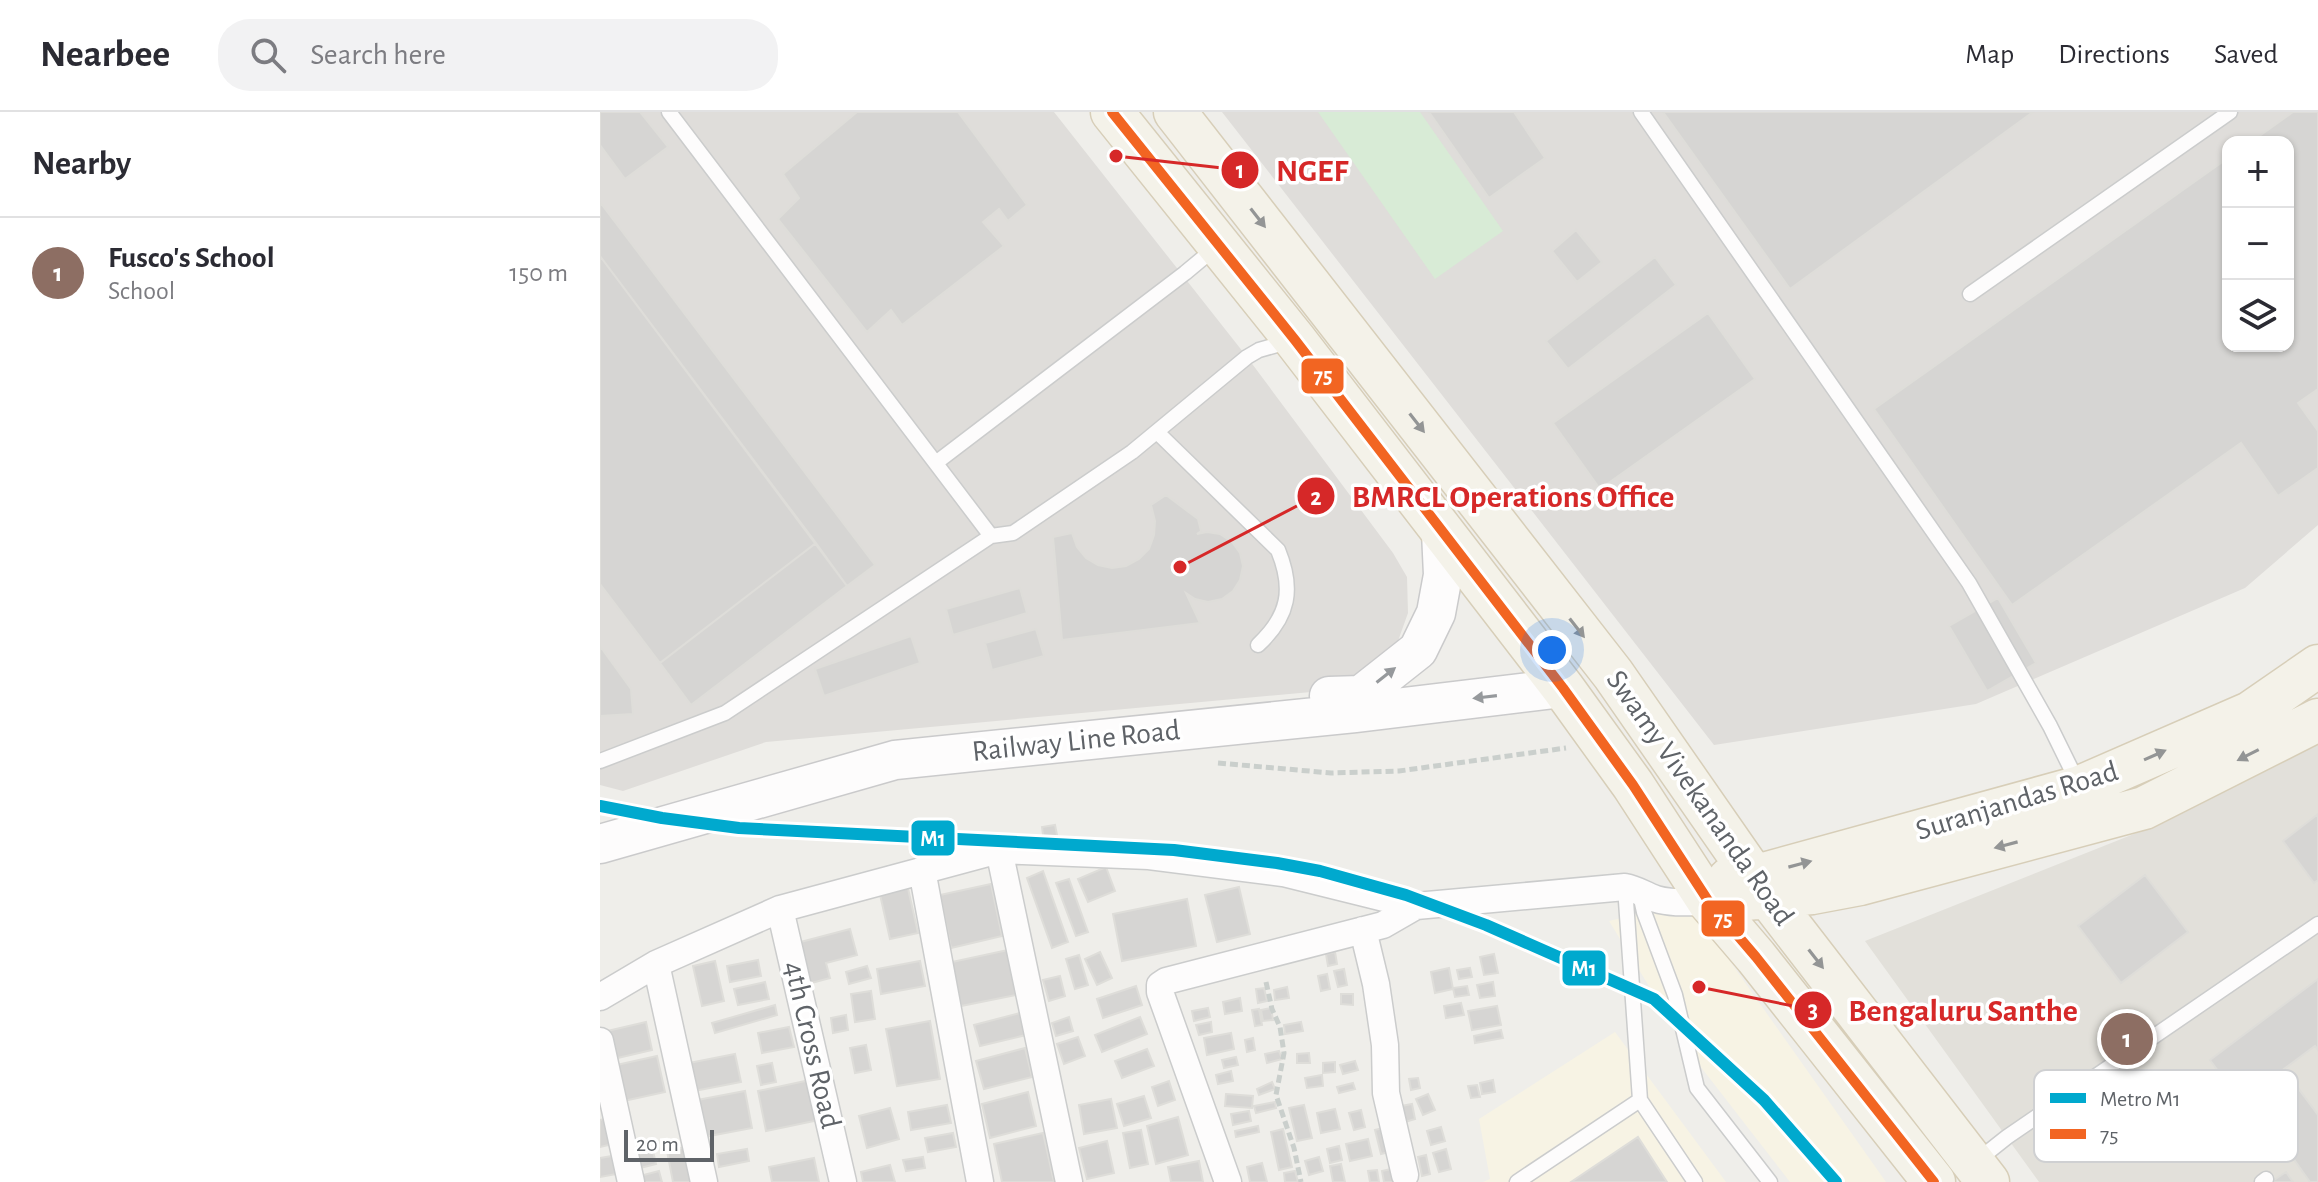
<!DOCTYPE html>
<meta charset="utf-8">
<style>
:root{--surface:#fff;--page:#f2f2f3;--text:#2b2b33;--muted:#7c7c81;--line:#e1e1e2;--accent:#111827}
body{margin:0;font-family:"Alegreya Sans",sans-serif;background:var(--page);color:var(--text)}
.controls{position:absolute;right:24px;top:24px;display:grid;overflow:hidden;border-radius:16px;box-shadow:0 2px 6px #0004}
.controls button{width:72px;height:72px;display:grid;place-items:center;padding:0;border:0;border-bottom:2px solid var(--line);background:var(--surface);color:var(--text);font:40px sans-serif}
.scale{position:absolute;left:24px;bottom:20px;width:90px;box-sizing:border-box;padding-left:8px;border:4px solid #5f6368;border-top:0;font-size:22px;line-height:28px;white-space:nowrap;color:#5f6368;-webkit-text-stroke:6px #fff;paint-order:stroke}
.you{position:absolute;left:952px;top:538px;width:28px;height:28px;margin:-20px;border:6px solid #fff;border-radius:50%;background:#1a73e8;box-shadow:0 0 0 12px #1a73e833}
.badge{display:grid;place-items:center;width:52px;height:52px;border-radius:50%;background:var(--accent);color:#fff;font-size:26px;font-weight:700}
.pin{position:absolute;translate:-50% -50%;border:4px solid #fff;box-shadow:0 2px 8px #0006}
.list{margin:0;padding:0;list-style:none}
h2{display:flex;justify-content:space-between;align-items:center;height:104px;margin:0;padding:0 32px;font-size:34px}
h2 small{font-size:26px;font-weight:400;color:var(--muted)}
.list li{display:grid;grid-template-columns:52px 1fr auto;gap:24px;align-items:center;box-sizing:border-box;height:112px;padding:0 32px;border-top:2px solid var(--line)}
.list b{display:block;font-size:30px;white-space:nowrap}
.list p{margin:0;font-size:26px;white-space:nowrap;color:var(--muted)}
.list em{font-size:26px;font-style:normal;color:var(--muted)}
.icon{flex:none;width:44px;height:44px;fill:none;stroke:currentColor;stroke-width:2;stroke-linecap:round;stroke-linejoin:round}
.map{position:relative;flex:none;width:1718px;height:1070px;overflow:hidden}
header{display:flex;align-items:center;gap:48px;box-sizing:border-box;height:112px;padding:0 40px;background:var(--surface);border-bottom:2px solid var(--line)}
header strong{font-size:38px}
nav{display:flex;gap:44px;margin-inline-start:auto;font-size:28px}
.search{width:560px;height:72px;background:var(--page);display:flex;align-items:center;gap:20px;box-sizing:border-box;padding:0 28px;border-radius:32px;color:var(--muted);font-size:30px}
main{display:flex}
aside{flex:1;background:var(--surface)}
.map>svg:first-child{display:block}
</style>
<header>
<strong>Nearbee</strong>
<div class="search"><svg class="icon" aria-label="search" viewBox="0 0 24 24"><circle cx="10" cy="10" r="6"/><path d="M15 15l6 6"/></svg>Search here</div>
<nav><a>Map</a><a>Directions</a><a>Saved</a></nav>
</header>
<main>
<aside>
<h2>Nearby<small></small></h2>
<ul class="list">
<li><span class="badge" style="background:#8d6e63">1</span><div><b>Fusco's School</b><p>School</p></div><em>150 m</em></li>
</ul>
</aside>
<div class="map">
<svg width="1718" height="1070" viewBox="0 0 1718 1070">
<rect width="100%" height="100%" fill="#efeeea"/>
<path fill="#f7f3e4" d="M1088,790L1286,1070H1190L1090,941L1009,809Z
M1015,920L1126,1070H883L890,1067L879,1007Z"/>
<path fill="#dfddda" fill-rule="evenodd" d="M0,0H454L647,245L793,441L807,465L808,501L798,529L773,562L744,577L166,630L23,679L0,673Z
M622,0H1718V413L1645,476L1376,592L1114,633ZM1628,30H1688V234H1628Z"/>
<path fill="#e2e0da" d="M1718,630V1070H1439L1265,829L1549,716Z"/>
<path fill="#d8ebd6" d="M718,0H820L903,119L835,167Z"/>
<path fill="#d6d5d3" stroke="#deddd9" stroke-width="2" d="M0,0H40L68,35L25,67L0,33Z
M257,0H358L427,93L408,109L399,97L383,110L404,134L302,213L291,198L267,220L178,107L199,86L183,62Z
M829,0H914L945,46L889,86Z
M1063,0H1433L1190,177Z
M1693,0H1718V277L1698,291L1718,319V356L1678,384L1641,331L1412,493L1274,297L1628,46V234H1688V30H1651Z
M0,90L275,453L247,474L0,144Z
M976,118L1002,150L977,170L952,139Z
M0,144L216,431L60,551L0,472Z
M1055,145L1076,173L968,257L946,229Z
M1108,201L1155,267L1000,377L953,311Z
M566,383L598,407L601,419L597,422L607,420L620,422L632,430L640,441L643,454L640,468L633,479L622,487L608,490L595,487L586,481L600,511L462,528L453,425L472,421L477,435L486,446L498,453L512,456L526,454L539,447L549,437L554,423L555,409L551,393Z
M216,431L247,474L91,593L60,551Z
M420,476L427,501L353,523L346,497Z
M1398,486L1436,551L1387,579L1349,514Z
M436,517L444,544L392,558L385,531Z
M311,524L320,551L224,584L215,557Z
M0,534L31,577L33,602L0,604Z
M1718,702V768L1714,771L1683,729Z
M455,713L458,728L444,730L442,715Z
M506,755L515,779L488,790L478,767Z
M443,759L468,830L452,836L427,766Z
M1545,763L1588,820L1521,871L1478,814Z
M469,767L488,820L476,824L456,771Z
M307,772L318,821L290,827L279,778Z
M391,772L402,824L351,836L340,783Z
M639,775L650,822L617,830L605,783Z
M587,787L596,834L522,849L513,802Z
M250,817L257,843L226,851L230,866L204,873L193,832Z
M408,838L416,883L361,894L352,850Z
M500,840L512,866L497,873L485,847Z
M735,840L737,852L728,854L726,842Z
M894,842L898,861L884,863L880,845Z
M479,843L488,873L475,877L466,847Z
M158,848L161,864L130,870L127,854Z
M115,849L124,889L102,894L93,854Z
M320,849L325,874L281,882L277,857Z
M267,854L271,866L249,872L246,860Z
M849,856L853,877L835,881L831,860Z
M870,856L872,865L859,867L857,858Z
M744,857L747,873L738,875L734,859Z
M727,862L730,877L721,879L718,864Z
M460,864L465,884L449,889L443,868Z
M1718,867V938L1715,934L1684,957L1718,1003V1070H1710L1690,1042L1683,1047L1610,948Z
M165,870L169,887L138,893L134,877Z
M893,870L895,884L880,886L877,873Z
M536,874L542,893L503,906L497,887Z
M867,874L869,883L855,885L853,876Z
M687,875L689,886L675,888L674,878Z
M664,876L667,889L658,891L656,877Z
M271,879L275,907L255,910L251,882Z
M741,882H753V893L741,892Z
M640,886L642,899L625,902L623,890Z
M861,891L864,903L846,906L844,894Z
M175,893L177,903L115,921L112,911Z
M897,894L901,913L872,918L868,899Z
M608,896L610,905L594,909L592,899Z
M671,896L673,908L663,909L661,898Z
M659,897L662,913L655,914L652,898Z
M420,901L426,923L380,934L374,913Z
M246,903L248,918L233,921L231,906Z
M469,905L473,919L456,924L452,911Z
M540,905L547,922L502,940L495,923Z
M330,909L340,967L297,974L286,917Z
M46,910L52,938L9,948L3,920Z
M611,910L612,920L599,923L596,913Z
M701,910L703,919L685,922L684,913Z
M189,915L194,935L162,941L158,921Z
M901,918L903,926L875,931L874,924Z
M631,921L634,937L607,943L604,926Z
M478,925L485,944L464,952L457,932Z
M653,926L655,938L647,940L645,928Z
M266,933L271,958L255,961L250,936Z
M425,936L432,965L384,977L376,949Z
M547,937L554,954L522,966L515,949Z
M679,939L682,947L667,951L665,942Z
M709,941L710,951H697V942Z
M135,942L141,970L94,979L89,951Z
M57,944L65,980L19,990L12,954Z
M636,945L638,953L624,956L622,948Z
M755,949L758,958L743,962L740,953Z
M735,950V960L723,961V951Z
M172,951L176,970L161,973L157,954Z
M631,959L633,969L618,972L616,963Z
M722,963L723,974L707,976L705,966Z
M818,966L820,976L811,978L809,967Z
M210,968L219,1008L166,1019L158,979Z
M893,968L895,980L882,982L880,971Z
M569,969L575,988L558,994L552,975Z
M672,970L675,977L659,983L657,977Z
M753,971L755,977L739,981L737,975Z
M877,973L880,985L871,986L868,974Z
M145,979L152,1016L104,1025L97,988Z
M428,980L436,1014L390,1026L382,992Z
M626,982L653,984L652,996L625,994Z
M828,982L835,998L823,1003L816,987Z
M544,984L551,1006L524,1014L517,992Z
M511,987L517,1016L484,1022L479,993Z
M675,990L676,996L656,1001L654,994Z
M812,992L815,1007L805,1010L801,994Z
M347,993L351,1011L311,1018L308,1000Z
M704,993L712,1026L697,1029L689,996Z
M290,996L299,1027L267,1036L259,1004Z
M735,997L740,1017L721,1021L717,1001Z
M761,998L765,1015L754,1018L749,1001Z
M649,999L651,1009L633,1013L631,1002Z
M578,1005L588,1043L556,1052L547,1014Z
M8,1006L13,1032L0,1035V1008Z
M658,1014L659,1020L636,1025L635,1019Z
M790,1014L797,1038L781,1042L775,1018Z
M841,1015L845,1029L831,1033L827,1019Z
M683,1017L692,1055L679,1058L671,1020Z
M541,1018L548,1052L530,1056L523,1021Z
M353,1021L356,1035L328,1040L325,1026Z
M443,1021L454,1070H402L394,1032Z
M1038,1025L1067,1070H971Z
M768,1027L772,1044L750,1049L746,1032Z
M507,1029L514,1061L487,1067L479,1036Z
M739,1034L742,1048L730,1051L727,1037Z
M85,1035L93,1070H73L67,1039Z
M147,1037L149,1049L119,1055L117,1042Z
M846,1037L851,1057L839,1060L833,1041Z
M53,1039L56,1052L36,1057L33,1043Z
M18,1043L22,1061L0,1065V1046Z
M826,1043L830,1062L822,1064L818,1045Z
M323,1045L325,1056L306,1059L303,1048Z
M719,1045L723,1059L709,1063L705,1049Z
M214,1046L219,1070H172L169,1055Z
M599,1049L603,1070H571L568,1055Z
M662,1051L667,1070H650L647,1055Z
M741,1052L745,1070H733L730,1054Z
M290,1053L295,1070H263L261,1060Z
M800,1055L803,1070H784L782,1059Z
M777,1058L779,1070H770L768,1059Z
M59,1059L62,1070H37L36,1065Z
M695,1059L698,1070H685L684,1061Z
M1686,1060L1693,1070H1671Z"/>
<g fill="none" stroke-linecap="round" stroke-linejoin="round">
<defs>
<path id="service" d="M69,0L391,424L413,421L532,340L647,245L659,238L691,229
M1041,0L1369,471L1450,614L1478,671
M1370,182L1630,0
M557,320L678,438C694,477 689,504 658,533
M337,350L585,161L615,136
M0,649L125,601L391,424
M1025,775L1040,988
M1039,778L1044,800L1075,883L1097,976L1170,1070
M1378,1048L1407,1025L1718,812
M917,1070L1040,988L1095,1070
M1662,1070L1666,1067"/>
<path id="minor" d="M399,738L469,1070
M322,758L380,1070
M180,797L243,1070
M763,818L776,872L785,933L786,981L805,1063
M56,852L104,1070
M0,885L56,852L180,797L399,738L549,744L683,761L816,794L1025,775C1037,777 1044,783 1056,787C1072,792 1092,790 1109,790
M0,929L31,1070
M628,1070L560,880V873L566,869L783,813L816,794"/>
<path id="secondary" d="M729,584L761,583L818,538L836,501L843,463L841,420
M0,732L295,648L755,601L963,576"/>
<path id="primary" d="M512,0L695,228L963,576L1033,673L1109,790L1156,845L1334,1070
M575,0L1013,562L1168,785L1388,1070
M1129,767L1153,765L1480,675L1650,601L1718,554
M1146,787L1212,781L1260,772L1544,696L1718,608"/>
</defs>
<use href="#service" stroke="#cbcccc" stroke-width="17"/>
<use href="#minor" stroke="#cbcccc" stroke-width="29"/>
<use href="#secondary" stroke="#cacacb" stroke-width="41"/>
<use href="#primary" stroke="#d7ceb8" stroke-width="45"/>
<path stroke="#cacfcc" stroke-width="5" stroke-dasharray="8 4" stroke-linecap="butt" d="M618,651L731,661L799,659L966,636
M666,870L672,897L680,915L684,941L676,983L694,1036L701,1070"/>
<use href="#service" stroke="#fdfcfc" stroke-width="14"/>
<use href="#minor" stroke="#fdfcfc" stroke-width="26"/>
<use href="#secondary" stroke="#fdfcfc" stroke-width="38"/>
<use href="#primary" stroke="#f4f2e9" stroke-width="42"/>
<defs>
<path id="bus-1" d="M512,0L695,228L963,576L1033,673L1109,790L1156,845L1334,1070"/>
</defs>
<use href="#bus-1" stroke="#fff" stroke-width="16"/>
<use href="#bus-1" stroke="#f26522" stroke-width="10"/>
<defs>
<path id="metro-1" d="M0,694L62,706L139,716L574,738L677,751L720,759L806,783L886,813L1054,887L1164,988L1236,1070"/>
</defs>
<use href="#metro-1" stroke="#fff" stroke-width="18"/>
<use href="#metro-1" stroke="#00a9ce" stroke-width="12"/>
</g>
<defs><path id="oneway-solid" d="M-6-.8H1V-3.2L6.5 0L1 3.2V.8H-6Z" transform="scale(2)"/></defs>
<g fill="#939595">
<use href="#oneway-solid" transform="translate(658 106) rotate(52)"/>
<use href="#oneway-solid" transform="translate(817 311) rotate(52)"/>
<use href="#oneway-solid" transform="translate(977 516) rotate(52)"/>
<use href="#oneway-solid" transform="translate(1555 643) rotate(-24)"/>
<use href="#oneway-solid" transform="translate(1648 643) rotate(153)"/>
<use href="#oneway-solid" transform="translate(1406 733) rotate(165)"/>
<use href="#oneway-solid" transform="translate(1200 752) rotate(-15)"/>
<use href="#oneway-solid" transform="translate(1216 847) rotate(52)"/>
</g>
<g fill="#96999c">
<use href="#oneway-solid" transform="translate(786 563) rotate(-38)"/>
<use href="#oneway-solid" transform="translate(885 585) rotate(173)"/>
</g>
<g text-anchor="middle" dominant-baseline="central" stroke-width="7" stroke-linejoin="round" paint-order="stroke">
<g font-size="30" fill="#5f6368" stroke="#fff">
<text transform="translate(476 629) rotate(-6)">Railway Line Road</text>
<text transform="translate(1100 686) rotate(55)">Swamy Vivekananda Road</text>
<text transform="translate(1417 689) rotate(-17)">Suranjandas Road</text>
<text transform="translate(212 933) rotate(77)">4th Cross Road</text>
</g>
</g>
<rect x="1434" y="958" width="264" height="92" rx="12" fill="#fff" stroke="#cfd0d2" stroke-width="2"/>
<rect x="1450" y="981" width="36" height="10" fill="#00a9ce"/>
<rect x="1450" y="1017" width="36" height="10" fill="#f26522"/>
<g font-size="22" fill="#5f6368">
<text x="1500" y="994">Metro M1</text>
<text x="1500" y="1030">75</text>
</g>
<path fill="none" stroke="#d62828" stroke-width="3" d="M516 44L640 58M580 455L716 384M1099 875L1213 898"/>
<g fill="#d62828" stroke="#fff" stroke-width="3">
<circle cx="516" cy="44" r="8"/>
<circle cx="580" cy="455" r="8"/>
<circle cx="1099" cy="875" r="8"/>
<circle cx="640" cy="58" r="20"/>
<circle cx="716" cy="384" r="20"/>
<circle cx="1213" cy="898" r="20"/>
</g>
<g font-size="24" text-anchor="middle" font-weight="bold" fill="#fff">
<text x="640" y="66">1</text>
<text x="716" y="393">2</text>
<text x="1213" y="906">3</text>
</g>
<g font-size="32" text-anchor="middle" font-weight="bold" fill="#d62828" stroke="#fff" stroke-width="7" stroke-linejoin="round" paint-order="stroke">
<text x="712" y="69">NGEF</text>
<text x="913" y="395">BMRCL Operations Office</text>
<text x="1363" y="909">Bengaluru Santhe</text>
</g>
<g stroke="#fff" stroke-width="3">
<rect x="700" y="245" width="45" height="38" rx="8" fill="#f26522"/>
<rect x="310" y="707" width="46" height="38" rx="8" fill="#00a9ce"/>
<rect x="1100" y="787" width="46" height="39" rx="8" fill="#f26522"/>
<rect x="961" y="837" width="46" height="38" rx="8" fill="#00a9ce"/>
</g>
<g font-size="22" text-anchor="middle" font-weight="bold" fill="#fff">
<text x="723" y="271">75</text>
<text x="333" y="734">M1</text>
<text x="1123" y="814">75</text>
<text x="984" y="864">M1</text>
</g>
</svg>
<div class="controls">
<button>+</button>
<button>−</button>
<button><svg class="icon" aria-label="layers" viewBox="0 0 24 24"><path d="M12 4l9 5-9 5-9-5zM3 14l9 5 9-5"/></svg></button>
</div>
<div class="scale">20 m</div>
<div class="you"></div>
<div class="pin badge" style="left:1527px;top:927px;background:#8d6e63">1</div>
</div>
</main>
